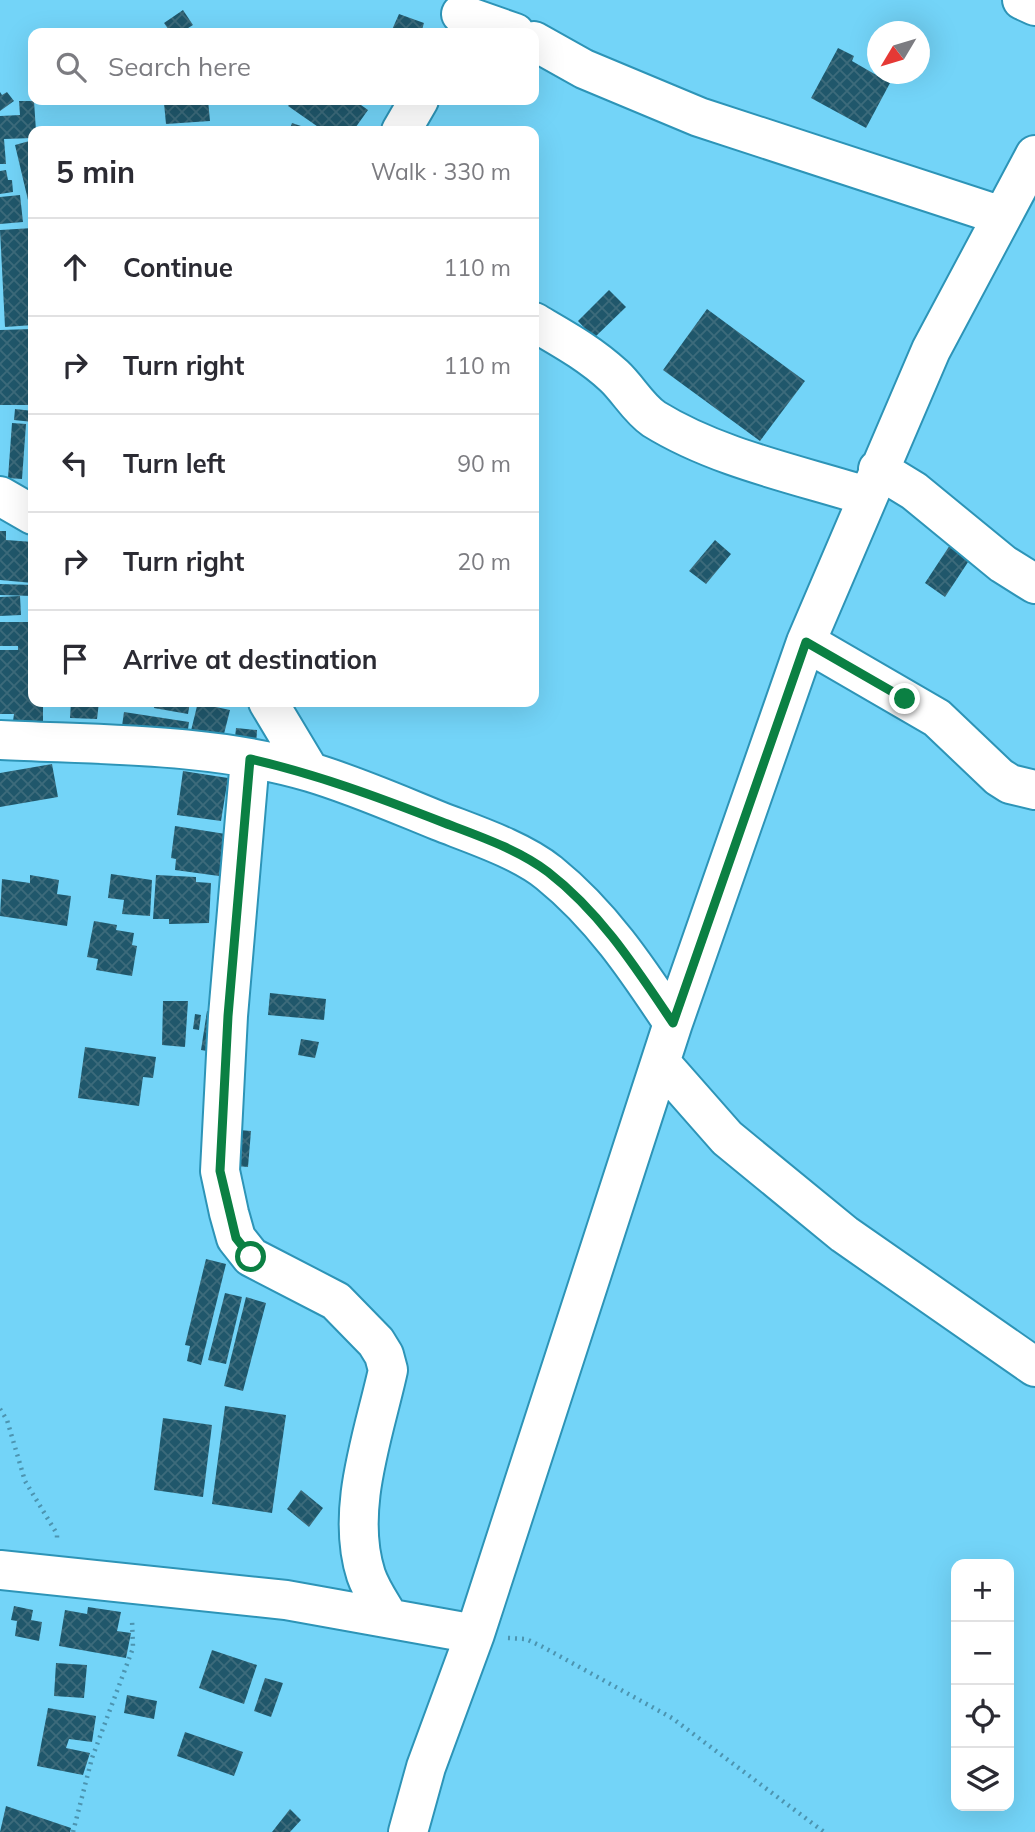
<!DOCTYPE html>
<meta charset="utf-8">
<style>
:root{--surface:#fff;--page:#f7f7f7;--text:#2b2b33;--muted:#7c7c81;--line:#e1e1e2}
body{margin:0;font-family:Mulish,sans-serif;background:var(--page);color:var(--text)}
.controls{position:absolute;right:21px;bottom:21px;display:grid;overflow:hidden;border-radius:14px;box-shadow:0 7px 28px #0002}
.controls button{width:63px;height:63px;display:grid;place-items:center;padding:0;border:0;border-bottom:2px solid var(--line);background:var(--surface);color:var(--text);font:35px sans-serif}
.compass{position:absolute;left:867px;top:21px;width:63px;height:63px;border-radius:50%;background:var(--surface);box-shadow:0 7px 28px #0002;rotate:232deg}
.stop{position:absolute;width:21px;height:21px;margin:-16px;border:5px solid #0b8043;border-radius:50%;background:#fff}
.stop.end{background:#0b8043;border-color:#fff;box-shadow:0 2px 7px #0008}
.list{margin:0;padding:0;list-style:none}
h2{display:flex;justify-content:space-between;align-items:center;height:91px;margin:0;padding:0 28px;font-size:30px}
h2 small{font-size:23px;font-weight:400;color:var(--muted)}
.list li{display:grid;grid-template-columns:46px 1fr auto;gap:21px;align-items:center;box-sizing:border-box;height:98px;padding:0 28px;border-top:2px solid var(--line)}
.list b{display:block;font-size:26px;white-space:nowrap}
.list em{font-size:23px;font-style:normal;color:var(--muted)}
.icon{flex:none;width:38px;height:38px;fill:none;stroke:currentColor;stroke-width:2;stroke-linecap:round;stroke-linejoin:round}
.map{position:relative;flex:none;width:1035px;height:1832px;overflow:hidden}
.search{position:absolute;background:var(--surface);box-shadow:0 7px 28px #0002;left:28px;top:28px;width:511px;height:77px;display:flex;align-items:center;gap:18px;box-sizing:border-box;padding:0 24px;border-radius:14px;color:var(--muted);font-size:26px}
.panel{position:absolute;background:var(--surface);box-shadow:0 7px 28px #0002;left:28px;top:126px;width:511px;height:581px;border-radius:14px}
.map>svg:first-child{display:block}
</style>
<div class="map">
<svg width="1035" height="1832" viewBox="0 0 1035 1832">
<defs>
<pattern id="building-cross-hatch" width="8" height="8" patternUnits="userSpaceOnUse" patternTransform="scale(1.75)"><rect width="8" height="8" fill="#20576b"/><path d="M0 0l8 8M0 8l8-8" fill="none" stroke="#3d6b7b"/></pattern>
</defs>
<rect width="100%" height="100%" fill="#73d4f8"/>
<path fill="url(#building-cross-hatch)" d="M183,10L193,25L180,33H171L164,23Z
M399,14L424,23L421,33L391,32Z
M838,48L854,56L852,61L890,83L866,128L811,98Z
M0,92L2,95L7,92L14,101L0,111Z
M208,100L210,121L166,124L164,103Z
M293,100H354L368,110L353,131H324L288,106Z
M19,101H34L36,131H33V138L4,139L6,164H0V116L20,115Z
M292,123L316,131H289Z
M33,140V217H32L15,145Z
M6,170L8,180H12L13,192L0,194V171Z
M20,195L23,222L0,224V197Z
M33,228V325L5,327L0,230Z
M609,290L626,307L594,338L578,321Z
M707,309L805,381L760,441L663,370Z
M33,329V405H0V330Z
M15,409L33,411V422L14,420Z
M12,423L26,424L22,479L8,478Z
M0,531H6V540L33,542V583L0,580Z
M715,540L731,554L706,584L689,571Z
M952,542L972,556L945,597L925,583Z
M0,584L33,585V596L0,595Z
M20,596L21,615L0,616V597Z
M0,622H33V678H28V688H33V702H43V735L0,721H13L14,714H0V650H18V646H0Z
M71,702H99L97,719L70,718Z
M155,702H190L188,714L154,708Z
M198,702H212L211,706L230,710L223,738L188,743Z
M124,712L189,722L186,743L121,733Z
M236,728L257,730L256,749L234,747Z
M52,764L58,797L0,807V773Z
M183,771L228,778L221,821L177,815Z
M175,826L232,835L228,863L221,862L219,876L175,870L176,859L171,858Z
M111,874L152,880L150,916L122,914L124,900L108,898Z
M30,875L59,880L57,894L71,896L67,926L0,916L2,879L30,883Z
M156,875L196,877V882L211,883L209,923L169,924V919H153Z
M94,921L117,925L116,930L134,933L132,945L137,946L132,976L96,970L98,959L87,957Z
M270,993L326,999L324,1020L268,1015Z
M163,1001H188L185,1047L162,1045Z
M207,1011L219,1013L213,1052L201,1050Z
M195,1014L201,1015L199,1030L193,1029Z
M301,1039L319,1042L315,1058L298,1055Z
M85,1047L156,1057L153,1078L143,1077L139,1106L78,1098Z
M227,1129L251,1131L248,1167L224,1165Z
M206,1259L226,1264L201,1365L187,1361L190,1346L185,1345Z
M225,1293L242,1297L226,1364L208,1360Z
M246,1297L266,1303L243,1391L224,1386Z
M225,1406L286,1415L272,1513L212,1504Z
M163,1418L212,1425L203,1497L154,1490Z
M301,1490L323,1508L309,1527L287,1509Z
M14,1606L33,1610L31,1620L42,1622L39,1641L15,1636L17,1621L11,1620Z
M88,1607L121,1612L117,1631L131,1633L126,1658L59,1646L65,1610L87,1614Z
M212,1650L257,1665L244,1704L199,1688Z
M56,1663L87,1665L84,1698L54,1696Z
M265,1678L283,1683L271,1717L254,1711Z
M127,1695L157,1701L154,1719L124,1713Z
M48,1708L96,1716L92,1742L69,1739L66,1748L90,1753L83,1775L37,1766Z
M185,1732L243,1752L234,1776L177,1756Z
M6,1806L71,1828L70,1832H0Z
M290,1809L301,1820L290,1832H272Z"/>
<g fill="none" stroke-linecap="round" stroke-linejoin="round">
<defs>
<path id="minor" d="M1022,0L1035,6
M461,14L515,33
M534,41L584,69L699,117L1002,216
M401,131L419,100
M534,322C563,339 589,353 614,376C628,389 638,408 654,419C717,458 796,474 866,496
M878,469L914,491L1003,564L1035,584
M0,496L33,515
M806,642L937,718L999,777L1010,784L1035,790
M268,702L310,772
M0,740C102,745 212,743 310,772C354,785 397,804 439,821C472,834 521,850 549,873C601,915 636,967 673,1023
M250,759L228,1016L220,1171L229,1213L236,1238L251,1257L336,1301L376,1342L384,1355L388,1370C374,1434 345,1510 366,1575C371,1590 381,1604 389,1618
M661,1063L727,1138L844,1234L1035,1367
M0,1570L286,1600L475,1634
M408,1832L426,1767L475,1634L673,1023L806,642L931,350L1035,155"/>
</defs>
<use href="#minor" stroke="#2d94b7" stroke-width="42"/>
<path stroke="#4c94b0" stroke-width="4.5" stroke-dasharray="2 5" stroke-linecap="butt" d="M0,1409L7,1420L25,1481L57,1534V1542
M508,1638L526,1639L543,1647L672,1718L824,1832
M73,1832L92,1758L133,1648L132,1619"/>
<use href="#minor" stroke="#fff" stroke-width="38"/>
</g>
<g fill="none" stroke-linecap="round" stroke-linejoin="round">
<path stroke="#0b8043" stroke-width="9" d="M251,1257L236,1238L220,1171L228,1016L250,759C316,774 378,797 442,822C476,835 518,849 548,872C601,913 636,968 673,1023L806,642L905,699"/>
</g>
</svg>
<div class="controls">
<button>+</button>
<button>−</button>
<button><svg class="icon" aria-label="locate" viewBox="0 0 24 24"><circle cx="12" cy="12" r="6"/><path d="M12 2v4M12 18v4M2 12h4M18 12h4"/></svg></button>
<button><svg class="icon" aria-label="layers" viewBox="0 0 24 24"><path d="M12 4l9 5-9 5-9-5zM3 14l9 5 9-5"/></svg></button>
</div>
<svg class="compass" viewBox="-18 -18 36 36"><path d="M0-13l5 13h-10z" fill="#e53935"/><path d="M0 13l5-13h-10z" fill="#7c7c81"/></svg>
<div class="stop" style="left:251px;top:1257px"></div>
<div class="stop end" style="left:905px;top:699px"></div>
<div class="search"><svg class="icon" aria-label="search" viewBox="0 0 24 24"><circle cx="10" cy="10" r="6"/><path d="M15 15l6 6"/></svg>Search here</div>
<section class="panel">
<h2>5 min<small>Walk · 330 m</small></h2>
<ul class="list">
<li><svg class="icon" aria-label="ahead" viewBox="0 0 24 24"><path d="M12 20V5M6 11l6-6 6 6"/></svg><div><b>Continue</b></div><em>110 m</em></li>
<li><svg class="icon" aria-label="right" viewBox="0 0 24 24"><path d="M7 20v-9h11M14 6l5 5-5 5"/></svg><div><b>Turn right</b></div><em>110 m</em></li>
<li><svg class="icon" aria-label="left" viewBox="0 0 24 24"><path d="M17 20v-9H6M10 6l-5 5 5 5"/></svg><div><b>Turn left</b></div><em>90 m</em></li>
<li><svg class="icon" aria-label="right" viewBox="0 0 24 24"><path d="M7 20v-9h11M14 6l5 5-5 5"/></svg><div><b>Turn right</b></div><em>20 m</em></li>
<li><svg class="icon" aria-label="arrive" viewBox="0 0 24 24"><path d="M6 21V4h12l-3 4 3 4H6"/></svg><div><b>Arrive at destination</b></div></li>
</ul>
</section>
</div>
